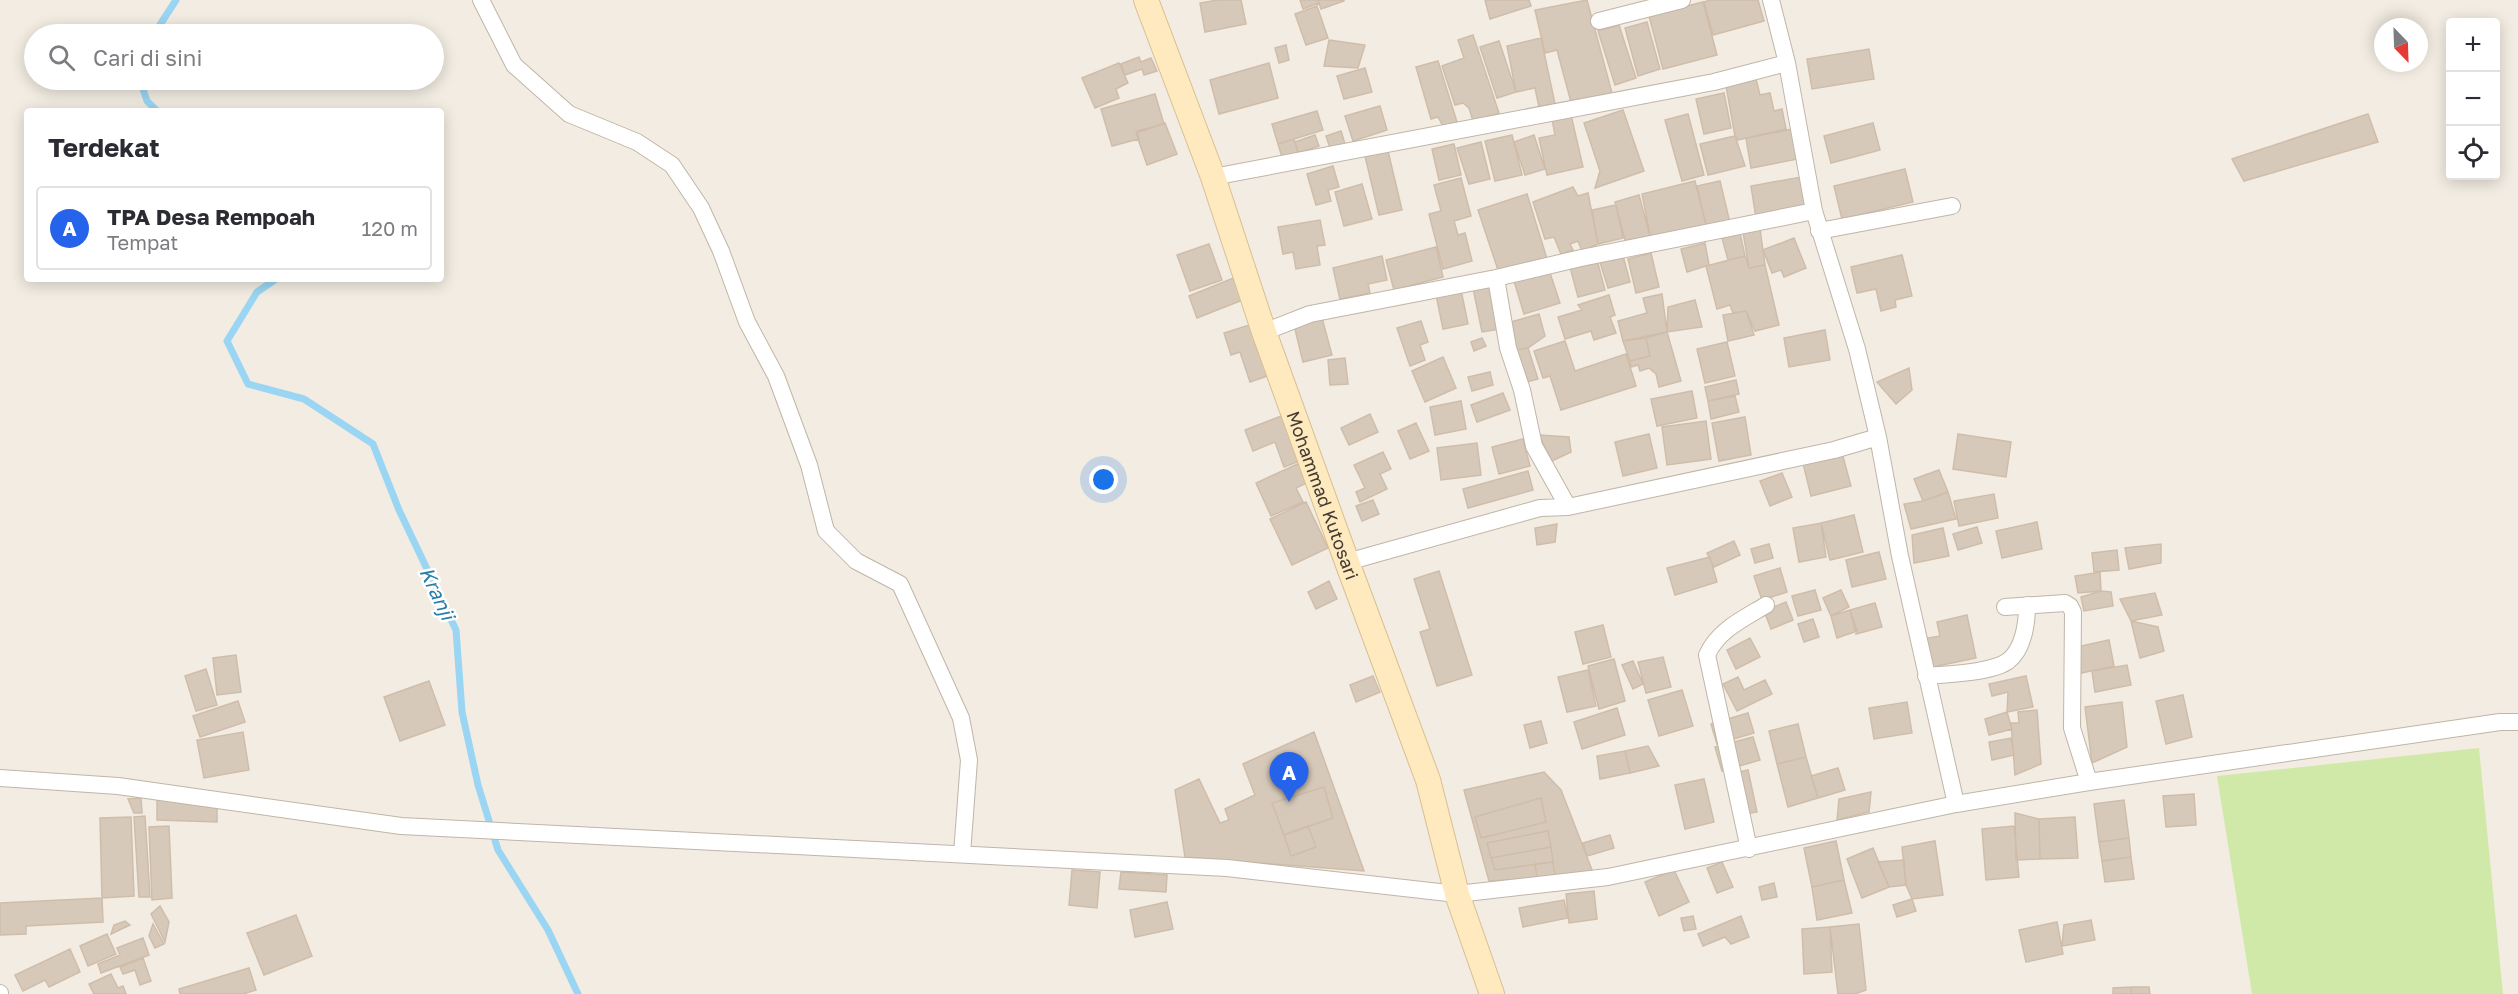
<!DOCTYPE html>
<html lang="id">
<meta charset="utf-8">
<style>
:root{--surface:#fff;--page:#f2f2f3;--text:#2b2b33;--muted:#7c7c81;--line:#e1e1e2;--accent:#2563eb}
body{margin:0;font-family:"Golos Text",sans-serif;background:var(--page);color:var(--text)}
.controls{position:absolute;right:18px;top:18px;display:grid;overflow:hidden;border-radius:6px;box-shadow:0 3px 15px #0003}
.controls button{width:54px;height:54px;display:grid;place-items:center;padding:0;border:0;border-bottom:2px solid var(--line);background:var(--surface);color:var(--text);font:30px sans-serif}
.compass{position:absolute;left:2374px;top:18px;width:54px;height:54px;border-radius:50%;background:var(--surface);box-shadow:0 3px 15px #0003;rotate:157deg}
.you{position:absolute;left:1104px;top:480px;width:21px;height:21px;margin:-15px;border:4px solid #fff;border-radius:50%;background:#1a73e8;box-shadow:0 0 0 9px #1a73e833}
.badge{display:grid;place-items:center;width:39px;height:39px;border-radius:50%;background:var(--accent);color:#fff;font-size:20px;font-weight:700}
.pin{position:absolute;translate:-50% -50px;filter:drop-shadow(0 2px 3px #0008)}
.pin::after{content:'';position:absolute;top:32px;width:21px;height:18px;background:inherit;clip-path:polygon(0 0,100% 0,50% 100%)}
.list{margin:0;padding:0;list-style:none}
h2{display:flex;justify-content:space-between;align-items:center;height:78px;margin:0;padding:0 24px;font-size:26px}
h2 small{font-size:20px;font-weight:400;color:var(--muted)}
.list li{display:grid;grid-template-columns:39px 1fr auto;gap:18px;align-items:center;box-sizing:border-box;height:84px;margin:0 12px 12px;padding:0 12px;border:2px solid var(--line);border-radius:6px}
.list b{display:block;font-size:22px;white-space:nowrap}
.list p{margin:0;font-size:20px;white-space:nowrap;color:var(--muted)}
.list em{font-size:20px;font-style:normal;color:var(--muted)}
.icon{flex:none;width:33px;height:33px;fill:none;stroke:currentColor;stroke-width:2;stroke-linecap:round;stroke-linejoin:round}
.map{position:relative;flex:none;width:2518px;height:994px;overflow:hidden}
.search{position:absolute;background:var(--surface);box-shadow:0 3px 15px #0003;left:24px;top:24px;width:420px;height:66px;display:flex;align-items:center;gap:15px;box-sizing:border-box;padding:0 21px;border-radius:33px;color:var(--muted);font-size:22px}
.panel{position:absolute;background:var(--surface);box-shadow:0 3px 15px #0003;left:24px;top:108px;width:420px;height:174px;border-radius:6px}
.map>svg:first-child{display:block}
</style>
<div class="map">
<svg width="2518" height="994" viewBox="0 0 2518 994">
<rect width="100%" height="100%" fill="#f2ece2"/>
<path fill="#d1e9a8" d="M2479,748L2503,994H2252L2217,776Z"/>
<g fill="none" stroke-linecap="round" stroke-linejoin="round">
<path stroke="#9ad6f3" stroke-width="7" d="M154,34L176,0
M140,80L147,101L157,111
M276,279L257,292L227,341L248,384L304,399L373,444L399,510L456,630L462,712L478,785L498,850L548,930L578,994"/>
</g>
<path fill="#d7c9ba" stroke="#cfbdaa" stroke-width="1.5" d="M1218,0H1241L1246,24L1205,32L1200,3Z
M1300,0H1318L1319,3L1303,9Z
M1318,0H1344V1L1321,9Z
M1485,0H1529L1531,6L1490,19Z
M1587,0L1612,93L1572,106L1557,50L1545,53L1535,10Z
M1710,0H1758L1764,21L1713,35L1704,2Z
M1703,2L1717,55L1663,69L1649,16Z
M1317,6L1328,38L1306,45L1295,14Z
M1647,22L1660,69L1638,76L1625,28Z
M1619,25L1636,78L1615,85L1598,31Z
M1473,35L1499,113L1473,121L1469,108L1463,103L1455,105L1442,66L1464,58L1458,40Z
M1541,38L1555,104L1539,107L1535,88L1516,92L1507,46Z
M1329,40L1365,45L1358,68L1324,66Z
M1499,41L1516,92L1497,98L1480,47Z
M1286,45L1289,60L1279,63L1275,48Z
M1869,49L1874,79L1812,89L1807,59Z
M1139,57L1141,62L1151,58L1157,71L1144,75L1142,69L1125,75L1121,64Z
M1438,61L1457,122L1443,126L1438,117L1431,119L1416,67Z
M1119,63L1128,83L1116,89L1119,98L1095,108L1082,78Z
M1269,63L1278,98L1219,114L1210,80Z
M1365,68L1372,92L1344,99L1337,76Z
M1756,79L1760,95L1770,93L1774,111L1782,109L1786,129L1738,140L1735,136L1726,86Z
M1724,93L1731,128L1704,134L1696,99Z
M1155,94L1164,124L1137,131L1139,139L1112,146L1101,109Z
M1380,106L1387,130L1353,141L1345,116Z
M1623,110L1644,171L1595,188L1600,171L1584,123Z
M1317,111L1323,130L1278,144L1272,124Z
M1688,114L1704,175L1682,181L1665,120Z
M2368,114L2378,142L2244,181L2232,159Z
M1571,115L1583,167L1547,175L1539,138L1555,135L1552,119Z
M1165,123L1177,154L1147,165L1136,133Z
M1873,123L1880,150L1831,163L1824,136Z
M1793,129L1798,159L1751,168L1746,138Z
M1341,131L1345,144L1330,148L1326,136Z
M1315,135L1319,146L1298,153L1295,142Z
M1512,135L1522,175L1495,181L1485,141Z
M1534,135L1545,169L1525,175L1514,142Z
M1735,136L1745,166L1708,175L1700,144Z
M1294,139L1298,153L1282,157L1278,144Z
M1481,142L1490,179L1469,184L1457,148Z
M1454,144L1461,175L1439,180L1432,149Z
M1388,151L1402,210L1379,215L1365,156Z
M1333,166L1339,187L1328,190L1331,201L1316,205L1307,174Z
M1905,169L1913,202L1842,219L1834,186Z
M1801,177L1806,209L1756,218L1751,186Z
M1461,178L1471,216L1454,221L1458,235L1465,233L1472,261L1443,269L1429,214L1441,211L1434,185Z
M1695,181L1707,229L1651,240L1642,194Z
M1720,181L1730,223L1707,229L1697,186Z
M1362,184L1372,219L1344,226L1335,192Z
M1573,187L1578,196L1588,193L1598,244L1582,251L1578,241L1570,244L1573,250L1561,254L1554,237L1545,239L1533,202Z
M1527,194L1548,262L1499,273L1478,210Z
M1639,195L1651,240L1627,247L1615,202Z
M1616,205L1623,238L1598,244L1592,210Z
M1320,220L1325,245L1317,246L1320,265L1296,269L1293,252L1283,254L1278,227Z
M1760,229L1765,265L1749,268L1743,232Z
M1740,233L1745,256L1728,260L1722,238Z
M1794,238L1806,268L1784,277L1781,270L1772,273L1763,250Z
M1705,243L1709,265L1687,272L1681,249Z
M1209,244L1222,280L1190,291L1177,255Z
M1436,247L1443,277L1394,290L1386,260Z
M1651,253L1659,287L1636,293L1628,259Z
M1902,255L1912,296L1895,300L1896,307L1881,311L1876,289L1857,293L1851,267Z
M1382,256L1387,280L1368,284L1370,293L1340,299L1333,268Z
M1623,256L1630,282L1608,288L1600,262Z
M1745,256L1749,268L1765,265L1779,325L1755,331L1746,311L1733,313L1730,305L1717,309L1706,266Z
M1597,260L1605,290L1578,297L1570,267Z
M1549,270L1560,303L1524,314L1514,281Z
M1236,277L1245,299L1197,318L1189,296Z
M1492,284L1501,329L1482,332L1473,288Z
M1461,290L1468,324L1443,329L1436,295Z
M1662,294L1667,332L1623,341L1618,321L1647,313L1643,298Z
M1609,295L1615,315L1610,317L1616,333L1594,340L1591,331L1565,339L1558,317L1582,310L1578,305Z
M1695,300L1702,327L1667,332L1668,307Z
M1746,311L1754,335L1728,341L1723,315Z
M1539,314L1545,336L1528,348L1516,350L1507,323Z
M1322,318L1332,355L1303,362L1294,325Z
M1421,321L1428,342L1420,345L1425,360L1410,366L1397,328Z
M1256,323L1273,374L1250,382L1240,352L1231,355L1224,333Z
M1825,330L1830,360L1789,367L1784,338Z
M1667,332L1681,381L1659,387L1656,374L1649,368L1640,371L1638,365L1631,367L1630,361L1650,356L1646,338Z
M1482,338L1486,346L1474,351L1471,342Z
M1646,338L1650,356L1630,361L1623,341Z
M1565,341L1575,371L1626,354L1636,386L1561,410L1550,376L1543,378L1534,351Z
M1727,342L1735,376L1705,383L1697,349Z
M1528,348L1538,379L1523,383L1516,350Z
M1443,357L1456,388L1425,402L1412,371Z
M1345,358L1348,384L1330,385L1328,360Z
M1909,368L1912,390L1896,404L1877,382Z
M1490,372L1493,385L1472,391L1468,377Z
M1736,380L1739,394L1708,401L1705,387Z
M1692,391L1697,418L1657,426L1651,399Z
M1503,393L1510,410L1477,422L1471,405Z
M1735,396L1739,412L1711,419L1708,401Z
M1461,401L1466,429L1435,435L1430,407Z
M1370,414L1378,432L1349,445L1341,428Z
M1284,415L1302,460L1284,467L1275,442L1253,451L1245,430Z
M1745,417L1751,455L1719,461L1712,423Z
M1706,421L1711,459L1667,465L1662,427Z
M1416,423L1429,451L1410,459L1398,431Z
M1649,434L1657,468L1623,476L1615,442Z
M1958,434L2011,442L2006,477L1953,469Z
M1539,435L1569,437L1571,452L1552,461Z
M1523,439L1530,466L1499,474L1492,447Z
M1477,443L1481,475L1441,480L1437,448Z
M1383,452L1391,469L1380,474L1387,489L1360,502L1356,492L1365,488L1354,465Z
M1842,453L1851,486L1811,496L1803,463Z
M1302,462L1311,481L1296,488L1303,502L1271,516L1256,483Z
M1939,470L1948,492L1923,501L1914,479Z
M1528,471L1533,490L1468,508L1463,489Z
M1782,473L1792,497L1770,506L1760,481Z
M1948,492L1956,519L1911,529L1904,504L1923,501Z
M1994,494L1998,518L1959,526L1954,501Z
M1373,500L1379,514L1362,521L1356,506Z
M1306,502L1328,548L1292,565L1270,519Z
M1854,515L1863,552L1830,560L1821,523Z
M2037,522L2042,549L2002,558L1996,531Z
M1821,523L1826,557L1799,562L1793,528Z
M1557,524L1555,542L1537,545L1535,528Z
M1977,527L1982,543L1958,550L1953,534Z
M1943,528L1949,556L1914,563L1912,535Z
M1734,541L1740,555L1714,567L1707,553Z
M1769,544L1773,558L1755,563L1751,549Z
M2161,544V563L2129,569L2125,548Z
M2117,550L2119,570L2094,572L2092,553Z
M1879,552L1886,579L1852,587L1846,560Z
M1710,557L1717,582L1675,595L1667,568Z
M1780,568L1787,592L1762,600L1754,576Z
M1439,571L1472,675L1437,686L1420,632L1430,629L1414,579Z
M2100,572L2101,591L2078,593L2075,576Z
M1329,581L1337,599L1316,609L1308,592Z
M1815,590L1821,610L1798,616L1792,596Z
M1841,590L1849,607L1831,616L1823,598Z
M2101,591L2111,592L2113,606L2084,611L2081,597Z
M2155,593L2162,615L2131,621L2120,599Z
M1786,602L1793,620L1771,629L1764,611Z
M1875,603L1882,627L1856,634L1850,610Z
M1850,610L1857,631L1837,638L1831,616Z
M1967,615L1976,658L1928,668L1922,639L1940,636L1937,622Z
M1813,619L1819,637L1804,642L1798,624Z
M2131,621L2158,627L2164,651L2140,658Z
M1603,625L1611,657L1583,664L1575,632Z
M1750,638L1760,657L1736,669L1727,650Z
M2109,640L2114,666L2077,674L2081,646Z
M236,655L241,692L217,695L213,658Z
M1663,657L1671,687L1646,693L1638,662Z
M1614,659L1625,701L1599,709L1588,666Z
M1633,661L1643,684L1633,689L1622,665Z
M2127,665L2131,685L2095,692L2092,671Z
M206,669L217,705L196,711L185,676Z
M1588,670L1596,706L1567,712L1558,677Z
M1373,676L1380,692L1356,702L1350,685Z
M2026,676L2033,707L2007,712L2008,692L1992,696L1989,684Z
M1738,677L1744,690L1765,680L1772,694L1737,711L1723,684Z
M429,681L445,725L400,741L384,697Z
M1682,690L1693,726L1659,736L1648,700Z
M2183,695L2192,737L2166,744L2156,701Z
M238,701L245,722L200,737L193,716Z
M1907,702L1912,733L1874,739L1869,708Z
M2122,702L2127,747L2092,763L2085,707Z
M1617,708L1625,735L1582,749L1574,722Z
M2037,710L2041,764L2015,775L2011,723H2019L2018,712Z
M2007,712L2012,729L1989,735L1985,719Z
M1748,713L1754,733L1717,744L1711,724Z
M1541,721L1547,743L1530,748L1524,725Z
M1798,724L1806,757L1777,764L1769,731Z
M243,732L249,770L204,778L197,740Z
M1314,732L1364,871L1185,857L1175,790L1199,779L1220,823L1229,820L1225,809L1255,795L1243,764Z
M1753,737L1760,760L1722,771L1715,747Z
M2011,738L2014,755L1992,760L1989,742Z
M1648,746L1659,766L1630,773L1625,751Z
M1625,751L1630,773L1600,779L1597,756Z
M1806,757L1818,798L1788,807L1777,764Z
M1838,768L1845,790L1818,798L1811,776Z
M1748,770L1757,812L1735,816L1726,775Z
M1544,772L1561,790L1594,875L1489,881L1464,790Z
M1704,779L1714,822L1685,829L1675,785Z
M1324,787L1333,818L1284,835L1272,803Z
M1871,792L1869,812L1837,820L1839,799Z
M2194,794L2196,825L2166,827L2163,796Z
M141,798L142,813H134L128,799Z
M1541,798L1546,822L1481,838L1475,817Z
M157,800L217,802V822L157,820Z
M2124,800L2129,838L2099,842L2094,804Z
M2015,813L2039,819L2040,859L2016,860Z
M145,816L150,897H139L134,817Z
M131,817L134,896L102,898L100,818Z
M2075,817L2078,858L2040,859L2039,819Z
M169,826L172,898L152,900L149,827Z
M1308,826L1316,847L1291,856L1284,835Z
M2014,826L2019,877L1986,880L1982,829Z
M1548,831L1551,847L1491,858L1487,843Z
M1610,835L1614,848L1587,856L1583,843Z
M2129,838L2131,857L2102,861L2099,842Z
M1836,841L1844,880L1812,887L1804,848Z
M1935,841L1943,895L1912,899L1906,885L1902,847Z
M1551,847L1553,862L1495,870L1491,858Z
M1873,848L1889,887L1862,898L1847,859Z
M2131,857L2134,879L2105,882L2102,861Z
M1904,860L1906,885L1889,887L1878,862Z
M1553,862L1555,876L1537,878L1535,864Z
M1722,862L1733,887L1717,893L1707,868Z
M1072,870L1100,872L1097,908L1069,905Z
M1674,870L1689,902L1659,916L1645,882Z
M1121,872L1167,875L1166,892L1119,889Z
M1844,880L1852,913L1817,920L1812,887Z
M1774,883L1777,897L1762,900L1759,887Z
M1594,891L1597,919L1569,923L1566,894Z
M102,898L103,922L26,926V934L0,935V903Z
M1912,899L1916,911L1897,917L1893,905Z
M1564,900L1568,918L1523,927L1519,908Z
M1167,902L1173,929L1135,937L1130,910Z
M160,906L169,922L165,942L151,914Z
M296,915L312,956L264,975L247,933Z
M1693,916L1696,929L1684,931L1681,918Z
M1741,916L1749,937L1731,944L1725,937L1703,946L1698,934Z
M2091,920L2095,940L2062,946L2064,925Z
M125,921L130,925L111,934L114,925Z
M2057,922L2063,954L2026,962L2019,930Z
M153,924L164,944L155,948L149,936Z
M1859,924L1866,990L1855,994H1838L1830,927Z
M1830,927L1832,972L1804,974L1802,929Z
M107,934L116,954L88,966L80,946Z
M143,938L149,955L101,973L98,964L120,955L117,948Z
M70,949L80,972L49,987L45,980L23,991L15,975Z
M143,958L151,981L140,985L135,970L123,974L120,967Z
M249,968L256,990L243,994H180L179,989Z
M111,974L118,988L123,986L126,994H94L89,984Z
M2131,987H2149L2150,994H2131Z
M2131,987V994H2113V988Z"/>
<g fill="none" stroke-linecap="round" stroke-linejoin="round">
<defs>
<path id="street" d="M481,0L514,65L569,114L637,142L672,165L701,208L721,251L747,322L776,376L809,465L826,531L856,561L900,584L961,718L969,760L962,854
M1771,0L1787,63L1814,211L1857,349L1878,437L1900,556L1956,804
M1599,21L1682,0
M1213,177L1714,82L1787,63
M1819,231L1952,206
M1496,278L1508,348L1522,390L1534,446L1568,507
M1264,332L1310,314L1496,278L1581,258L1814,211
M1347,562L1540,508L1568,507L1834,450L1878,437
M2005,607L2065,603L2070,606L2073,612L2072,728L2089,782
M1926,676C1946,674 1992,673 2008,661C2024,649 2027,622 2027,605
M0,778L118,786L401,826L1227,868L1457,894L1608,877L1956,804L2089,782L2500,722H2518
M1749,849L1707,655C1718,630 1743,619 1766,605
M0,993V994"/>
<g id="secondary">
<path id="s1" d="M1146,0L1213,177L1264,332L1347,562L1428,780L1457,894L1492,994"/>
</g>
</defs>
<use href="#street" stroke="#c0b5a7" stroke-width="18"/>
<use href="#secondary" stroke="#d8bf91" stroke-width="26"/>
<use href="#street" stroke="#fff" stroke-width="16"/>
<use href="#secondary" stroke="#ffeabf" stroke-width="24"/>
</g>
<g text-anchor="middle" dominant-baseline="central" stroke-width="5" stroke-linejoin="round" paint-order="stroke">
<g font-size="18" fill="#433b32" stroke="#fff">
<text stroke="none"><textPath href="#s1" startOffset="526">Mohammad Kutosari</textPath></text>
</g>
<g font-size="20" font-style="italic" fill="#277eaa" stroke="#fff">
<text transform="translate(438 593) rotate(65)">Kranji</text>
</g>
</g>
</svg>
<div class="controls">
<button>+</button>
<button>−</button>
<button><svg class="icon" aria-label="locate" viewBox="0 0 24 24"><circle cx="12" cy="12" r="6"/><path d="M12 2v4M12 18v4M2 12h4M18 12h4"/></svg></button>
</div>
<svg class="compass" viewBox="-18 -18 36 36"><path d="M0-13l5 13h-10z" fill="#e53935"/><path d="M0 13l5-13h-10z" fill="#7c7c81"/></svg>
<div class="you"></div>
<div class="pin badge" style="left:1289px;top:802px">A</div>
<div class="search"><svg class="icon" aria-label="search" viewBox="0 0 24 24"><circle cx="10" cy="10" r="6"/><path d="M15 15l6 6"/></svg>Cari di sini</div>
<section class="panel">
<h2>Terdekat<small></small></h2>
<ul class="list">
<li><span class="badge">A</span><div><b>TPA Desa Rempoah</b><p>Tempat</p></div><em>120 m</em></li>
</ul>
</section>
</div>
